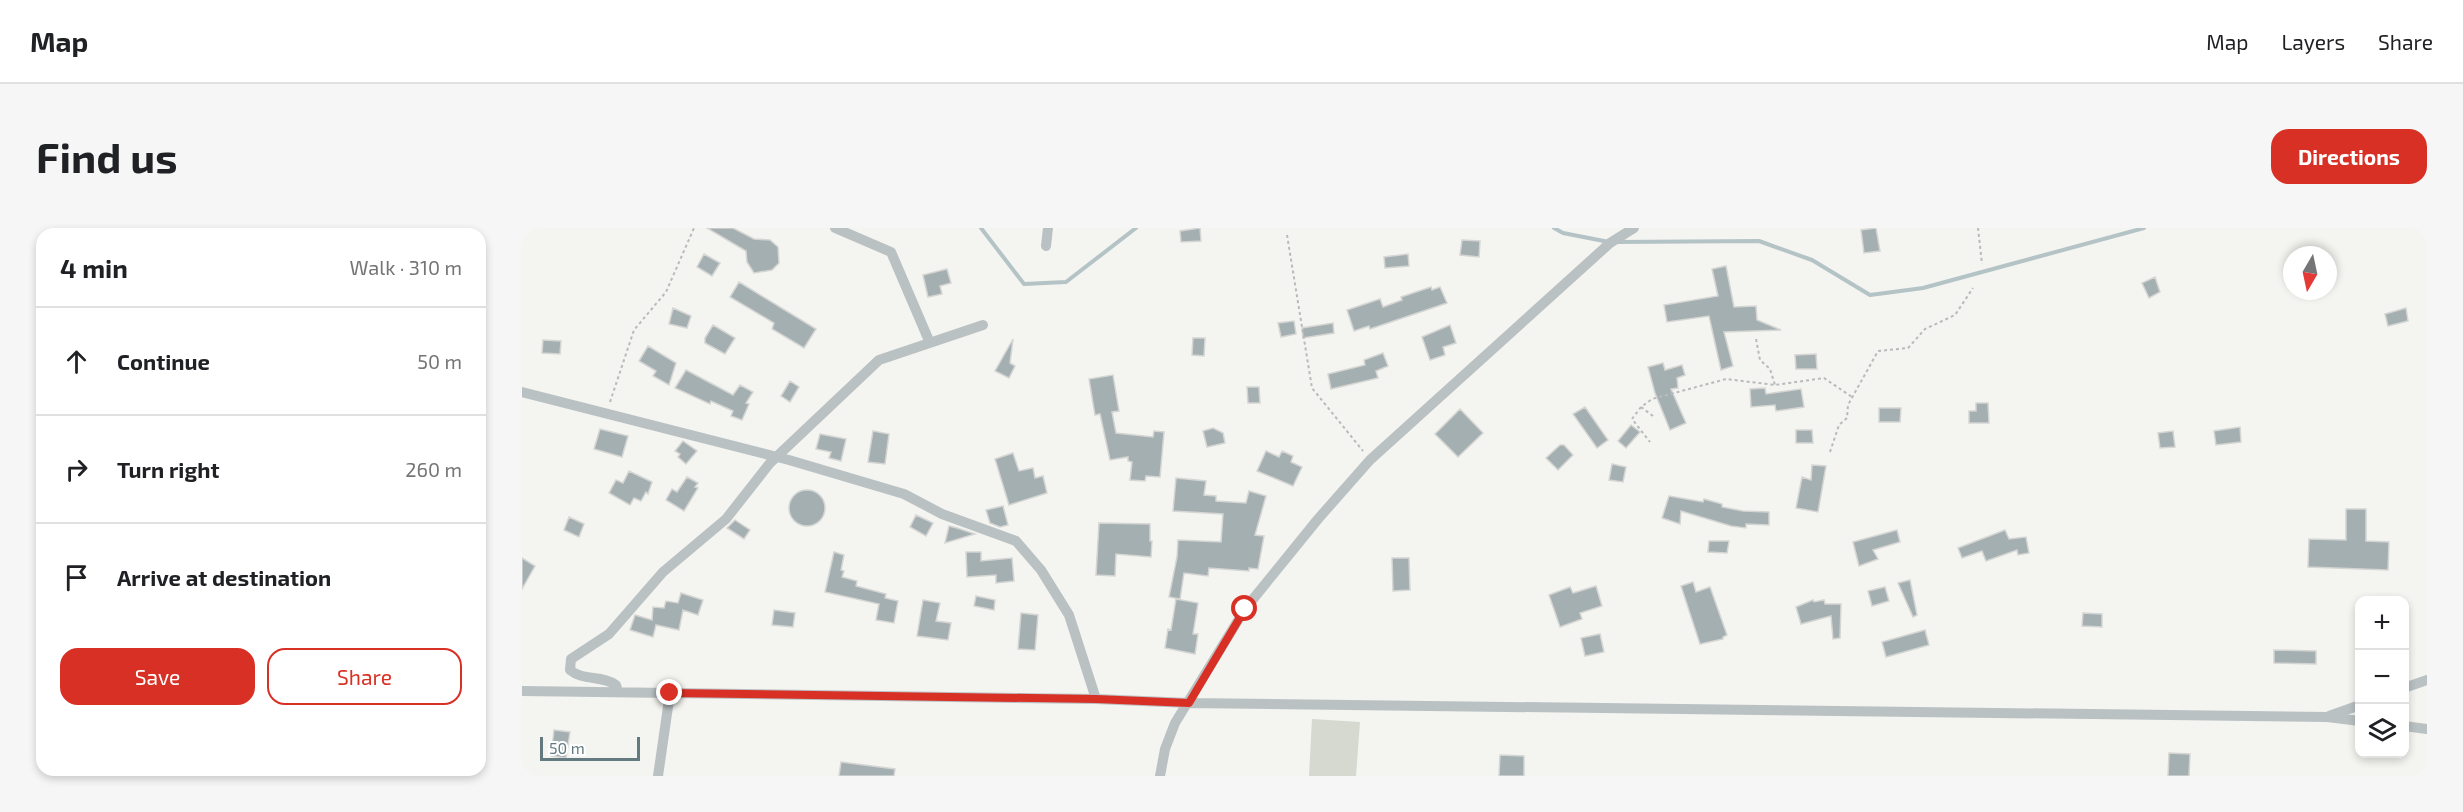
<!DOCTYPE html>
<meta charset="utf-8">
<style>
:root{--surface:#fff;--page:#f6f6f6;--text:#202124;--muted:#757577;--line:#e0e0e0;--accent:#d93025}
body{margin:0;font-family:"Exo 2",sans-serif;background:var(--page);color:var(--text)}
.controls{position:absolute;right:18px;bottom:18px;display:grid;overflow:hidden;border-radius:12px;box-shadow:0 3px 9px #0003}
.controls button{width:54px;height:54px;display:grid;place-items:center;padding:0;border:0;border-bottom:2px solid var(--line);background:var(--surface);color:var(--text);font:30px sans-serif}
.compass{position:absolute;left:1761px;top:18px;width:54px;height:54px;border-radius:50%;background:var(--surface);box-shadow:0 3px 9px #0003;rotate:189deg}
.scale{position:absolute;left:18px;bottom:15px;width:100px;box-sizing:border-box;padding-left:6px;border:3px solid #637a81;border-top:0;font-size:16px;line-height:21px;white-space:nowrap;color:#637a81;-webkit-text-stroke:4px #fff;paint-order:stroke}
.stop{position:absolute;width:18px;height:18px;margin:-14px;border:4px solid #d93025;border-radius:50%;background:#fff}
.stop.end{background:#d93025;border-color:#fff;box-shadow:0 2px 6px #0008}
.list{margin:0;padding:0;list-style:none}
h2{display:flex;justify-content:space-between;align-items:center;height:78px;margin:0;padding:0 24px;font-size:26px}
h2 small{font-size:20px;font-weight:400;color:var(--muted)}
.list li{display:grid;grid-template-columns:39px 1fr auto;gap:18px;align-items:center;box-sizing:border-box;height:108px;padding:0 24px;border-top:2px solid var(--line)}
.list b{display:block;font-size:22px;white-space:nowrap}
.list em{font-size:20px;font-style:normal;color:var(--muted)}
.actions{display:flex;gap:12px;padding:18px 24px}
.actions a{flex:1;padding:14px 0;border:2px solid var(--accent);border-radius:18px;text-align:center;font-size:21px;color:var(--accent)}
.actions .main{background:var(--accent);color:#fff}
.icon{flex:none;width:33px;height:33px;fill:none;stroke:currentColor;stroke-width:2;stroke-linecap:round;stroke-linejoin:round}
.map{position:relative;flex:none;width:1905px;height:548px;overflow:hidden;border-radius:18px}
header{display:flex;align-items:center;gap:36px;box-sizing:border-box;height:84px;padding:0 30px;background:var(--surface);border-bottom:2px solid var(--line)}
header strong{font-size:28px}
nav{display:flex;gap:33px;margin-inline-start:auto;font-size:21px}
.intro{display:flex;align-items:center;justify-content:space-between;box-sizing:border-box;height:144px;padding:0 36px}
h1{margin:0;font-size:42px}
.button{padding:15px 27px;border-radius:18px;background:var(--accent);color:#fff;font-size:21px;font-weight:700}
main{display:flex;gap:36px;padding:0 36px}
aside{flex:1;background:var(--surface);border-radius:18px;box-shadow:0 3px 9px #0003}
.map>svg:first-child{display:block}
</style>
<header>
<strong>Map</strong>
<nav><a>Map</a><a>Layers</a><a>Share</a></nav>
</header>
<div class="intro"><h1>Find us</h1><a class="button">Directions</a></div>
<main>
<aside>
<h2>4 min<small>Walk · 310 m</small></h2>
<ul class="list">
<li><svg class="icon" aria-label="ahead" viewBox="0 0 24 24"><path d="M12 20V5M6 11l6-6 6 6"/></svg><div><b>Continue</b></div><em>50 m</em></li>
<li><svg class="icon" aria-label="right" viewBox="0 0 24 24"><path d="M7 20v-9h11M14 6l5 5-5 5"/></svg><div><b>Turn right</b></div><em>260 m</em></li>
<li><svg class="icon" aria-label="arrive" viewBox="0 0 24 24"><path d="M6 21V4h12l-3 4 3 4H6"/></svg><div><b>Arrive at destination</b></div></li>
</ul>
<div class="actions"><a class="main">Save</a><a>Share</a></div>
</aside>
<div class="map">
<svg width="1905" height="548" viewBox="0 0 1905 548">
<rect width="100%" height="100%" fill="#f4f4f0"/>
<path fill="#d5d9cf" d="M790,491L838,494L834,548H787Z"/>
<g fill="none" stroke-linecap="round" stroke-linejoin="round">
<path stroke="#b4c3c5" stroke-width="4" d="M459,0L502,56L544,54L614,0
M1032,0L1041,5L1087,14
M1095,14L1237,13L1290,32L1348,67L1401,60L1622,0"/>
</g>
<path fill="#a4afb2" stroke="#d5d5d3" stroke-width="1.5" d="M185,0H211L232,11L248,12L256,19L257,35L250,42L232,45L225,34L224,23Z
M678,0L679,13L659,14L658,3Z
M1354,0L1358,23L1342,25L1339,2Z
M940,12L958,13L957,29L938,27Z
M182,26L198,35L190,48L175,39Z
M886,26L887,38L863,40L862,29Z
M1204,38L1212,79L1234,78L1235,92L1259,102L1202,104L1211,138L1199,142L1187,88L1145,94L1142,77L1196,68L1190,41Z
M425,41L429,55L418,58L420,66L406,69L401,47Z
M1633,49L1638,64L1627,70L1620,55Z
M217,54L294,101L282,120L250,101L252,95L208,69Z
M909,59L910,62L918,59L925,75L848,101L847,98L832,103L825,82L858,71L861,79L880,72L879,69Z
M151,80L169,88L165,100L147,96Z
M1884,80L1886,93L1866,98L1863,86Z
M772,93L774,106L759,109L756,95Z
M811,95L812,105L781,110L780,100Z
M191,97L213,110L203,126L183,115V110Z
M928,97L934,115L921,119L923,127L908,132L900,109Z
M671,110H683L682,128L670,127Z
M491,111L488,135L493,138L487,150L473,143Z
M21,112L39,113L38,126L20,125Z
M126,118L154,135L147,157L131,148L134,143L117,133Z
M861,125L866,138L854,143L856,150L809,161L806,146L843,137L842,132Z
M1294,126L1295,141H1274L1273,127Z
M1141,135L1143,142L1160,137L1163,147L1155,150L1156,160L1149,161L1164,195L1148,202L1133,165L1126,139Z
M164,142L211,167L218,157L231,164L224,175L227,176L220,192L209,188L211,183L189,173L188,176L153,160Z
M591,147L597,183L590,184L594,205L631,209L632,203L642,204L638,249L624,248L623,253L608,252L610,234L606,233V229L588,232L578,186L573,187L567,151Z
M268,153L277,159L268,174L259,168Z
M725,159H737L738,175H726Z
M1243,160L1244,166L1279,161L1282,179L1254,183L1253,177L1229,179L1228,161Z
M1454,175H1466L1467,195H1447V183H1454Z
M1063,179L1086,212L1075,220L1051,186Z
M1357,180H1379L1378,194H1357Z
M938,181L961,205L936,229L913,206Z
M1109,197L1118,204L1104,220L1096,213Z
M1718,199L1719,214L1694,217L1692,203Z
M691,200L701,205L703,215L685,219L681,203Z
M78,201L106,208L100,229L72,221Z
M1274,202H1290L1291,215H1274Z
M351,203L367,206L363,236L346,234Z
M1651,203L1653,219L1638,220L1636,205Z
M298,206L324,211L319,233L307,230L309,224L294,221Z
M161,213L175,223L164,236L156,229L158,226L153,223Z
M1038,217H1042L1051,227L1036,242L1024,230Z
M744,223L757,229L760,223L771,228L769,234L780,239L771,258L735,243Z
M491,225L497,243L511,240L513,250L521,248L525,265L487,277L473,231Z
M1090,236L1104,239L1101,254L1087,252Z
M1290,237L1304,238L1296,284L1274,280L1280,249L1289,252Z
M107,243L130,254L126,266L124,264L119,273L112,270L108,277L87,265L94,252L101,255Z
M165,249L176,255L173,259L176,260L162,283L144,272L150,261L155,264Z
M654,250L684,253L682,267L694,268V273L724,275L727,263L744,268L733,307L742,308L736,341L727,340V343L687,340L686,348L662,345L658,371L647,369L655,329L656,312L699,314L701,286L651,283Z
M267 280a18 18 0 1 1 36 0a18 18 0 1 1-36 0Z
M1147,268L1181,274L1182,271L1200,276V279L1221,283L1247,284V297L1224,296V300L1209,298L1159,283L1158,296L1140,290Z
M481,278L486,297L478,299L468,295L464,282Z
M1824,281H1844V313L1867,314L1866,342L1786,339L1787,311L1824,312Z
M394,287L411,295L404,308L388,299Z
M47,289L62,296L57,309L42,302Z
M213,292L228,302L222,311L205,300Z
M577,295L628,296V313H630L629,329L594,326L593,348L574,347Z
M427,298L435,300L453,306L423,315Z
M1375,302L1378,314L1351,322L1356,331L1337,338L1331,314Z
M1483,302L1487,311L1504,309L1507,325L1496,327L1495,322L1464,333L1460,323L1440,330L1436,320Z
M1187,313H1207L1205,325L1186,324Z
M312,324L322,327L319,342L322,343L320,349L335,353L334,358L364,366L363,370L376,373L372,395L354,392L357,376L303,364Z
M444,324H459V333L490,330L492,353L474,355V347L445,349Z
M0,330L13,338L0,361Z
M870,330H887L888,362L871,363Z
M1388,352L1395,387L1391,389L1376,355Z
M1171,354L1174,364L1188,359L1205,407L1201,409V411L1178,416L1159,358Z
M1074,358L1080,378L1058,385L1060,391L1038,399L1027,367L1048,359L1051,365Z
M1363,359L1367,373L1350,378L1346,363Z
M159,365L181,372L176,387L161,382L157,402L134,397L131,409L108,402L113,387L130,392L131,379L142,380L144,373L156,375Z
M454,368L473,372L472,382L452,378Z
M654,371L676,375L671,406H676L673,426L643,420L646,401L649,402Z
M401,372L418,375L414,393L429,395L426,412L395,408Z
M1291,372L1292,374L1302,372L1303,376H1319L1318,410L1311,411L1309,388L1279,396L1274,379Z
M252,382L273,385L271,399L250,397Z
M499,385L516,387L513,422L496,421Z
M1561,385L1580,386V399L1560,398Z
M1403,402L1407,417L1364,429L1360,414Z
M1078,406L1082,424L1063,428L1059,410Z
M1752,422L1794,423V436L1752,435Z
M32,502L48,504L44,530L29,528Z
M1647,525L1668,526L1667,548H1646Z
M978,527L1002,528V548H977Z
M319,534L373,541L372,548H317Z"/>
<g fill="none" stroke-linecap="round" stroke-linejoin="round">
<path stroke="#b7bbbc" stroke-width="2" stroke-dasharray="3 3" stroke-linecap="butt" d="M1456,0L1460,36
M765,7L790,160L841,223
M1234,111L1238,132L1248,141L1253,157
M88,174L112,102L144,64L172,0
M1119,179L1110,191L1128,214
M1131,188L1119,179L1130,171L1204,151L1253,157L1302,150L1330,169
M1308,224L1317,197L1325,190L1326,177L1356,123L1386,120L1403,101L1433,87L1451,60"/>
<path stroke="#bac1c3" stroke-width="10" d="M313,0L369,24L408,115
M524,18L526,0
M0,164L267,232L382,266L420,286L494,313L519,342L547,387L574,471
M1882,460L1905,452
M0,463L574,471L667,475L1805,489L1838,493
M96,464L94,457C80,447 61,453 48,442L49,431L87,406L141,344L204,291L248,235L357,132L461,97
M1807,488L1838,477
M1882,498L1905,501
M136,548L148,465
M638,548L643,521L653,495L723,381L796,291L848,232L1088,15L1112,0"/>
</g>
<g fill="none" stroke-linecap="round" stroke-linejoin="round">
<path stroke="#d93025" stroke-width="8" d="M148,465L574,471L667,475L723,381"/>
</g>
</svg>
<div class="controls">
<button>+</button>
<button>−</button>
<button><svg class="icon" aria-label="layers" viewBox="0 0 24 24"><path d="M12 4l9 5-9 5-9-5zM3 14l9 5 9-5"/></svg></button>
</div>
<svg class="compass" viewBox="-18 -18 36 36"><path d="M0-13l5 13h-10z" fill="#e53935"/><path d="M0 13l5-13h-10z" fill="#757577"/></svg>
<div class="scale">50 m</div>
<div class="stop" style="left:723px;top:381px"></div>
<div class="stop end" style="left:148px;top:465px"></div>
</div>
</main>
